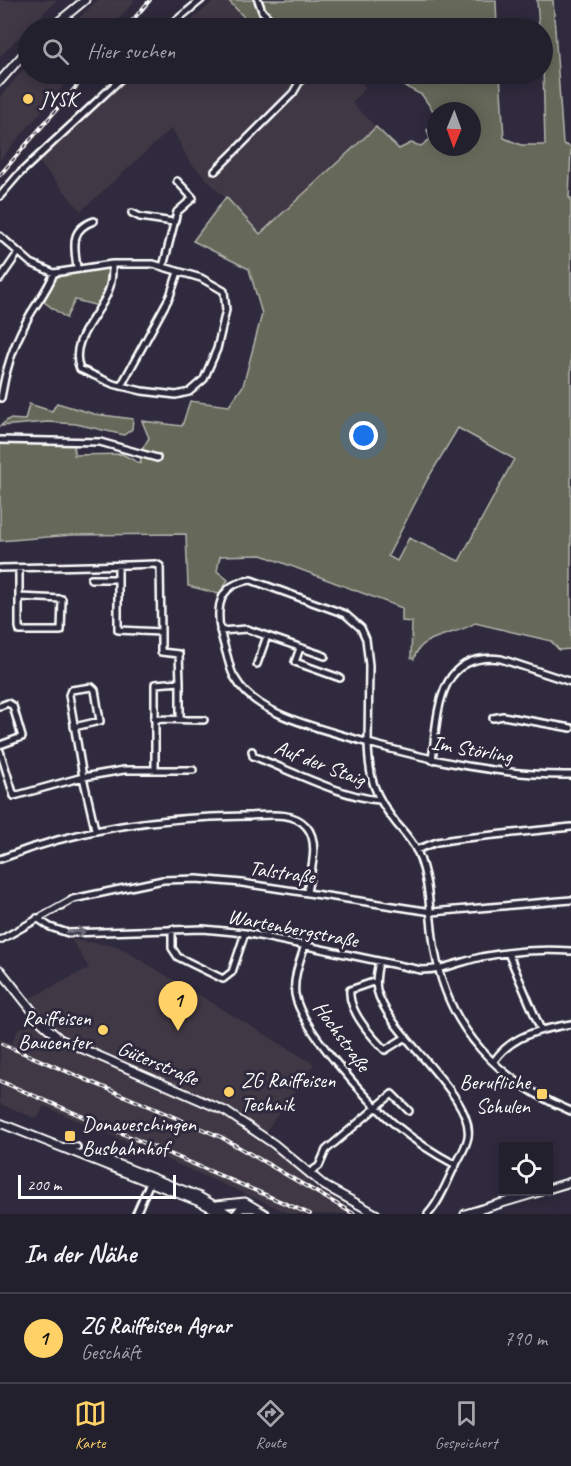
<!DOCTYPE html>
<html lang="de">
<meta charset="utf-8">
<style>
:root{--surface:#23202e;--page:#2b2836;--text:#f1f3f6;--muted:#a3a3aa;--line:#403e4a;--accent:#ffd166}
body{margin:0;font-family:Caveat,sans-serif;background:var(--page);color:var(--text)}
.controls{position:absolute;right:18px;bottom:18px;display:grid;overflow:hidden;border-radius:0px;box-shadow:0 3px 15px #0003}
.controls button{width:54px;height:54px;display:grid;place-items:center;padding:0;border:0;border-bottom:2px solid var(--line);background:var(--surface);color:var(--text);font:30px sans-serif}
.compass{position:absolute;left:427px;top:102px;width:54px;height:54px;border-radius:50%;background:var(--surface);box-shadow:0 3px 15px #0003;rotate:181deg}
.scale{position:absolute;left:18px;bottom:15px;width:158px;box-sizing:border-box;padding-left:6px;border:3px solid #fff;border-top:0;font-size:16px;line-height:21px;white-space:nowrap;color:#fff;-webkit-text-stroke:4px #2f2a3d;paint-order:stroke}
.you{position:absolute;left:364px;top:436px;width:21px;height:21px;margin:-15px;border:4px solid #fff;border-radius:50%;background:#1a73e8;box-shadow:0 0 0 9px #1a73e833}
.badge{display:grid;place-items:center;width:39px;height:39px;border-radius:50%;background:var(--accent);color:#111;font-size:20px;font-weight:700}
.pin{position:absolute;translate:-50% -50px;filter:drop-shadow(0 2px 3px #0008)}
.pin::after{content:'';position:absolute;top:32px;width:21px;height:18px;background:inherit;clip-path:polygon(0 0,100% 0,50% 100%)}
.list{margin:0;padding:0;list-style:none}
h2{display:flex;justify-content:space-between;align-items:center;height:78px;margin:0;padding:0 24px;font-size:26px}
h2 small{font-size:20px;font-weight:400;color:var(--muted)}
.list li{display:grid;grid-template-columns:39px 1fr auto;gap:18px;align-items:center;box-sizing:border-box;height:90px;padding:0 24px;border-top:2px solid var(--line)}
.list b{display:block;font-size:22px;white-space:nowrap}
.list p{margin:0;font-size:20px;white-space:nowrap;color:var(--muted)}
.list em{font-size:20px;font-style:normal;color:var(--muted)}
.icon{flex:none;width:33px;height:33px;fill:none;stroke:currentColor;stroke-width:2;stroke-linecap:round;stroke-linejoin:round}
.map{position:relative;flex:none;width:571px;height:1214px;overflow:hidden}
.search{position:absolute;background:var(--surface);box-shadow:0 3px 15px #0003;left:18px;right:18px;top:18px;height:66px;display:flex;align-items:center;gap:15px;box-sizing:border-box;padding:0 21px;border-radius:33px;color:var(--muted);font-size:22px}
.sheet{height:168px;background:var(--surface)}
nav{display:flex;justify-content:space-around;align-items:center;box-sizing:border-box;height:84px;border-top:2px solid var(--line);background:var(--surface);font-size:16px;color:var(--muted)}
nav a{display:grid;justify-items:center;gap:3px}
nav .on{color:var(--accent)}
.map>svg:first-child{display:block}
</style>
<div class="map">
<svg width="571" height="1214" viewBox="0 0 571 1214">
<rect width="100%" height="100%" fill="#2f2a3d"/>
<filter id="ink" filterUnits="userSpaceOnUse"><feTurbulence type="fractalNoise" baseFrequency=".0167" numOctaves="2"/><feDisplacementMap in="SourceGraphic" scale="12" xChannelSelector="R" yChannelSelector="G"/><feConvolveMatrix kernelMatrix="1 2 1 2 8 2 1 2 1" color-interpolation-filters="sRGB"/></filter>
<g filter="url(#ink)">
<path fill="#403844" d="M0,0H57L0,56Z
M98,0H135L111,28H68Z
M215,0H228L254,28H182Z
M28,64V74H73L0,160V97Z
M84,74H91L0,179V171Z
M133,74L360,75L365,88L352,103L376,127L260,234L189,161L172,128L81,211L39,162Z
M72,940L117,946L314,1064L261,1138L313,1181L306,1182L359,1214H291L44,1106L37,1119L0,1104V1039L12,1044L19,1027L25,1028L31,1021L39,1010L30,998L89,968Z"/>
<path fill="#66695a" stroke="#b2b4ac" stroke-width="1.5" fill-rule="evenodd" d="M228,0H496L497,28H254Z
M537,0H553L563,144L571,147L569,198H571V649L559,650L551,641L475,623C457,636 420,633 414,659L411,658L412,622L402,621V608L262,555L220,556L217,571L228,580L219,594L188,586L186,534L72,535L0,541V442H74V455L122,454L141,464L140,453L149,438L142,421L182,426L190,401L229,406L243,386L262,314L249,269L193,241L226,197L260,234L376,127L399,149L411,143L421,146L430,139L427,130L436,123V147H472V111H436V115L422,95L381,74H500L504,138L521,145H545L542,28H539ZM458,428L514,459L459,561L409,538L397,561L388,556L427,480Z
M109,267L105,294L98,306L75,300L66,318L44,302L56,274Z
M57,403L94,414L133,419L132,429L124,435L76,424L48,422L0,426L9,419L25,420L29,404L52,411Z"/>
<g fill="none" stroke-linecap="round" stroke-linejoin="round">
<defs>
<path id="minor" d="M258,0L262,11L278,28
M167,28L201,0
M215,171L293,93L304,74
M0,196L18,175L126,74
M132,213L140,217L173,222
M0,236L31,263L54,273L112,264H153L201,278L224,291L226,310L217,349L204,379L189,392L176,395L142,391L113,384L80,369C68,341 99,316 108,292C112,283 112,274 112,264
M163,267L177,212L193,198L177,181
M77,268C74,245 70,229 94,221
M0,279L18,253
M121,386L170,296L178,272
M1,398C5,372 13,346 26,322C35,304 47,292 54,273
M0,440L100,442L157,458
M0,568C52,567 104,566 156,564L160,566L161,632L118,630V565
M19,568V627L20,631H61L62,599L19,597
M91,579H118
M251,580L345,614L361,628L366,639L369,665L368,743C327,729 257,718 235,678C230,671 229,661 226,652C222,638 218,626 219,611C220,592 232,582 251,580Z
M220,631L247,629L325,656
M300,648L295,662L340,678
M257,664L267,636
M0,706L8,703L13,706L22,737L0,745
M493,718L503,716L571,728
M154,719L204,720
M180,719V682
M0,751L14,796L83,777L69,695L71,690L92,687L95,690L100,721L74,727
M252,751L253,756C289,770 342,797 379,800
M432,760C438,715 436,651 501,659L571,682
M155,769V684L180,682L179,654L161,652V632
M571,775C501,776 435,761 368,743C369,779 374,795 396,823C404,832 413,842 418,853C431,885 429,917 435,951C448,1030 500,1082 571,1111
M95,829L83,777L124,770H193
M416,850L437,842L456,839L571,827
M0,859C80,828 159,817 245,816C264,816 292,810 306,826C321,842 310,873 307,892
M37,918L50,927L68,933L203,929L245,933L421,970C443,970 460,962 481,957C511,951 541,949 571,951
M172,929V948L178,957L223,979L232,972L245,933
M0,940L73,899L163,880L197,879L242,883L432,912L571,900
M305,945C300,961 293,977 295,994C300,1028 371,1105 398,1127C416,1142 435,1154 456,1165
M508,953L541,1030
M379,962C377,971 375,980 377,990C388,1035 475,1095 468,1137C466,1148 458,1160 453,1170C446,1184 439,1203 428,1214
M376,981L350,990C348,1010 371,1036 385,1050L406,1037
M494,1061C512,1035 541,1029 571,1024
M66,1146L77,1147
M309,1173L319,1166L326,1150L392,1094L409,1111
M136,1214L151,1180"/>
<path id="major" d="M51,28L85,0
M0,81L28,49
M0,970L42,1023L60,1039L225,1111L274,1144L325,1186L376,1214
M0,1123L202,1203L223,1214
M105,1159L198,1196L229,1214
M548,1189L571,1182
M217,1205L245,1202L265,1214
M236,1214L241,1208H252
M465,1214L539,1192"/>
</defs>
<use href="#minor" stroke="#fff" stroke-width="10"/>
<use href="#major" stroke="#fff" stroke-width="11"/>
<use href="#minor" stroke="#2f2a3d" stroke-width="5"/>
<use href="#major" stroke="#2f2a3d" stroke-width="7"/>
<defs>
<path id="rail" d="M126,28L150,0
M0,175L87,74
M2,1044L221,1137L354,1214
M0,1081L310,1214"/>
</defs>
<use href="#rail" stroke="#fff" stroke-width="4"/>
<use href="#rail" stroke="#2f2a3d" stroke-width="1.5" stroke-dasharray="4.5" stroke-linecap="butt"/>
</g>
<defs><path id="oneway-shaft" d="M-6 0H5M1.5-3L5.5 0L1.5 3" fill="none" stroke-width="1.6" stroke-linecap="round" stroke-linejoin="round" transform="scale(1.5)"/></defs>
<use stroke="#6d6a77" href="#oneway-shaft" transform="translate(76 932) rotate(-1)"/>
</g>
<g fill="#ffd166" stroke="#2f2a3d" stroke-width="2">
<circle cx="28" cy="99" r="6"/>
<circle cx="103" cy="1030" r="6"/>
<circle cx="229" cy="1092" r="6"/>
<rect x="536" y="1088" width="12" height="12" rx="3"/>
<rect x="64" y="1130" width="12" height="12" rx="3"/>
</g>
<g text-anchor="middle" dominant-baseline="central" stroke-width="6" stroke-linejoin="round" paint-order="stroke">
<g font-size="21" fill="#fff" stroke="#2f2a3d" text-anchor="start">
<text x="40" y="99">JYSK</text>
<text x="91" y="1018" text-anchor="end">Raiffeisen<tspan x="91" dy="24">Baucenter</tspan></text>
<text x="241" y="1080">ZG Raiffeisen<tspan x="241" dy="24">Technik</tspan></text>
<text x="530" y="1082" text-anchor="end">Berufliche<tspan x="530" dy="24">Schulen</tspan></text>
<text x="82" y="1124">Donaueschingen<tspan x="82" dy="24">Busbahnhof</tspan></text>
</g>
<g font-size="21" fill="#fff" stroke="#2f2a3d">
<text transform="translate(472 749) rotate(10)">Im Störling</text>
<text transform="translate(320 763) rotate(21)">Auf der Staig</text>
<text transform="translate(282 872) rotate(8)">Talstraße</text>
<text transform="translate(293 928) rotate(11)">Wartenbergstraße</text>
<text transform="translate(342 1036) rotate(54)">Hochstraße</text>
<text transform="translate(158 1063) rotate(23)">Güterstraße</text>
</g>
</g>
</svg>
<div class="controls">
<button><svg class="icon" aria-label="locate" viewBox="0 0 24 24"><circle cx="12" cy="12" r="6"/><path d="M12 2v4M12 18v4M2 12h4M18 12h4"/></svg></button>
</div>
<svg class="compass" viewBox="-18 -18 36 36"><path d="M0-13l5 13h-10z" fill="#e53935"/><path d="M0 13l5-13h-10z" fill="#a3a3aa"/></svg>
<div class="scale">200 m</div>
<div class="you"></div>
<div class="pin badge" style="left:178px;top:1031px">1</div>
<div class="search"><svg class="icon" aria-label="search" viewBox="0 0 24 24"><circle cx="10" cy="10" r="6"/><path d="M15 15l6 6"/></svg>Hier suchen</div>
</div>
<section class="sheet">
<h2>In der Nähe<small></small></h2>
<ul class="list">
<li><span class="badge">1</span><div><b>ZG Raiffeisen Agrar</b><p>Geschäft</p></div><em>790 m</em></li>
</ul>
</section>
<nav>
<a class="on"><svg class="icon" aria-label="map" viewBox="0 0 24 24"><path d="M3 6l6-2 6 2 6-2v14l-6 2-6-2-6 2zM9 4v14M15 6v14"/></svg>Karte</a>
<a><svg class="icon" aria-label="directions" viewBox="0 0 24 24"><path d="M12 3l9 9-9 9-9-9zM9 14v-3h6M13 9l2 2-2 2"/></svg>Route</a>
<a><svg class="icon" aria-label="saved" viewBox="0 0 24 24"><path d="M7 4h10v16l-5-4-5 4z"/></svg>Gespeichert</a>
</nav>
